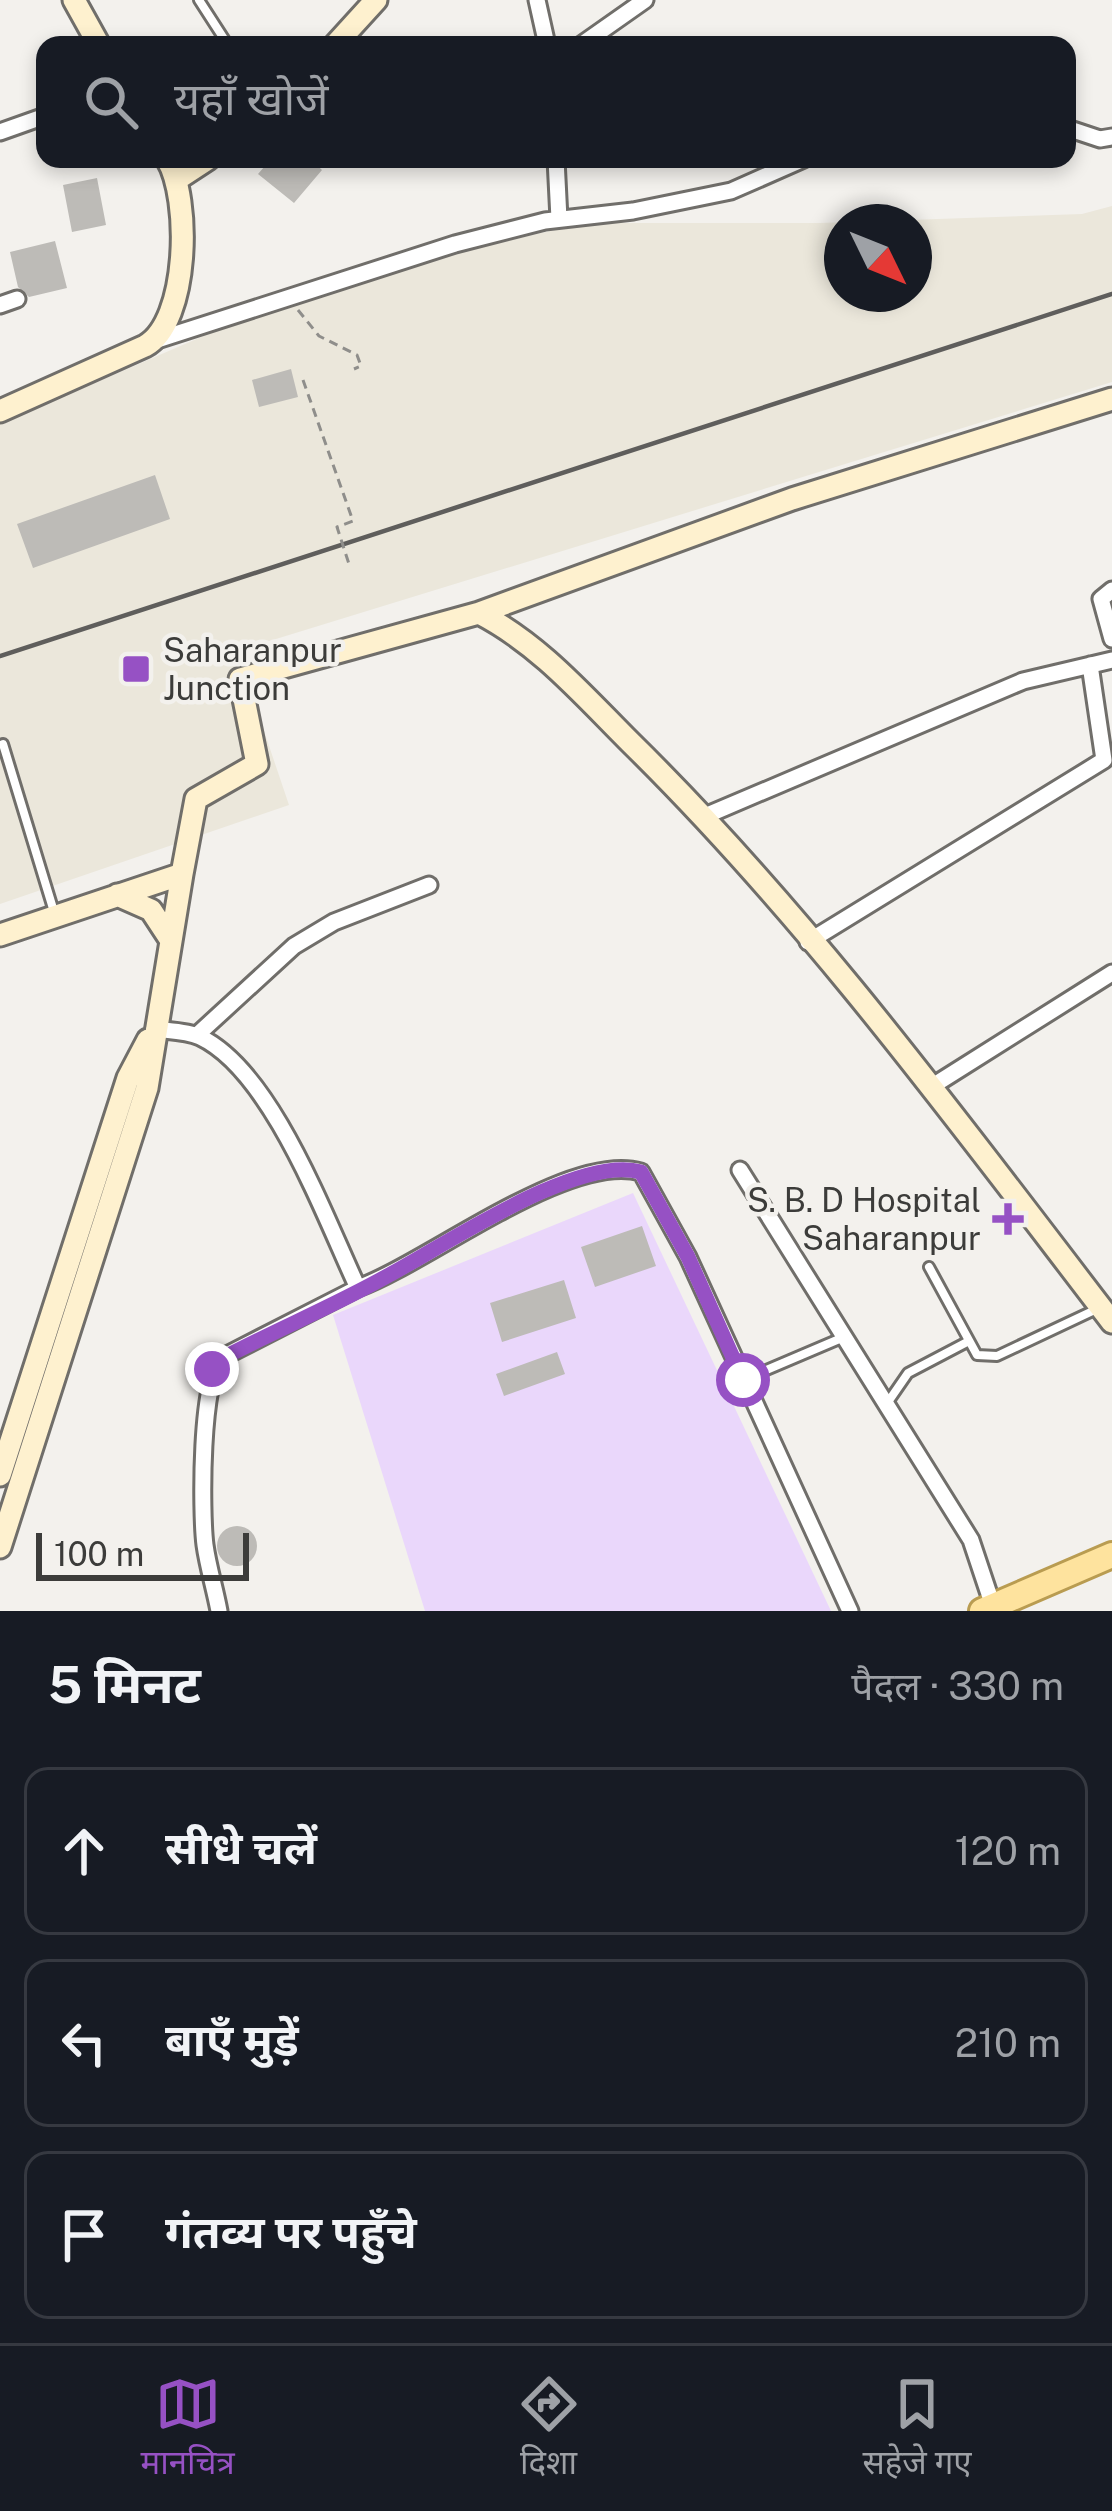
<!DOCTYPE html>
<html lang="hi">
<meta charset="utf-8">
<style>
:root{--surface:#171b24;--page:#242831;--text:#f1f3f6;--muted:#9ea1a6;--line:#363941;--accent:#9651c4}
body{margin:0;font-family:"Public Sans","Noto Sans Devanagari",sans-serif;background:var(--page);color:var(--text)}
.compass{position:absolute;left:824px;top:204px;width:108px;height:108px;border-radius:50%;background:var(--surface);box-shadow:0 6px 18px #0003;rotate:133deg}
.scale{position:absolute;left:36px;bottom:30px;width:213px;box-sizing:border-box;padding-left:12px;border:6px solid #3c3c3a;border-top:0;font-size:33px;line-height:42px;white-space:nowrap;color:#3c3c3a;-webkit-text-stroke:9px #f3f1ed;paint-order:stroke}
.stop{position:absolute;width:36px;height:36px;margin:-27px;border:9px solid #9651c4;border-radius:50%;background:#fff}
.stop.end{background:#9651c4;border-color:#fff;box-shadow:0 3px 12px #0008}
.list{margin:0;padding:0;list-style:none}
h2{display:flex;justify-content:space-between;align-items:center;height:156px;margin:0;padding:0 48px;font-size:51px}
h2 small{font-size:39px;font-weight:400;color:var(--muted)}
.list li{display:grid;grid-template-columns:78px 1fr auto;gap:36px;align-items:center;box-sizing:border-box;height:168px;margin:0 24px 24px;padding:0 24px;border:3px solid var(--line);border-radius:24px}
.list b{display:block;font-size:45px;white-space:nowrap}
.list em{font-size:39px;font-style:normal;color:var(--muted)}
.icon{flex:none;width:66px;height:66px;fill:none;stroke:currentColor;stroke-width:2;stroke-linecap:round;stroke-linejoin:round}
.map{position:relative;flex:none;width:1112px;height:1611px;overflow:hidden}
.search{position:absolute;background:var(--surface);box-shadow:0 6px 18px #0003;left:36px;right:36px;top:36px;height:132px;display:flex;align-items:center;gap:30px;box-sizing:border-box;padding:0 42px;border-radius:24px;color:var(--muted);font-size:45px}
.sheet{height:732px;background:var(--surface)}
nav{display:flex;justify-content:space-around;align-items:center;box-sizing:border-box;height:168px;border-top:3px solid var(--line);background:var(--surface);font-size:33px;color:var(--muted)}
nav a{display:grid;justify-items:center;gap:6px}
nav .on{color:var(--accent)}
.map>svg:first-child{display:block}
</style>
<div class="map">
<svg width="1112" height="1611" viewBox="0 0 1112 1611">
<rect width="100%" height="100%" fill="#f3f1ed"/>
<path fill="#ebe7db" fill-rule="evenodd" d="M1112,206V382L237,651L289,805L0,904V424L208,334L464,251L584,223H820L1082,214ZM842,222H914V294H842Z"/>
<path fill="#ead7fb" d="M633,1193L831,1611H425L333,1315Z"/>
<path fill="#bdbbb7" d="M271,159H310L322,170L294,203L258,174Z
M97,178L106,225L72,232L63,185Z
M55,241L67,288L29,297L18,287L10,252Z
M291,369L298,397L259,407L252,380Z
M155,475L170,519L33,568L17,524Z
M642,1226L656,1266L595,1287L581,1247Z
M564,1280L576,1318L502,1342L490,1303Z
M557,1352L565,1374L504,1396L496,1374Z
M217 1546a20 20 0 1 1 40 0a20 20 0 1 1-40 0Z"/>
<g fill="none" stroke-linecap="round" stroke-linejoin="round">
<defs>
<path id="lane" d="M199,0L228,45
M3,744L55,915
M929,1267L977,1355L997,1356L1099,1308
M745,1379L844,1337
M888,1402L908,1373L969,1341"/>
<path id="street" d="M537,0L547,45
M581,45L645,0
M1067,128L1100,139L1112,137
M0,132L45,116
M556,159L559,219
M0,305L17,299
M157,340L455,244L545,221L633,211L731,191L804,159
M1112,590L1101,599L1112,639
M705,816L1023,681L1112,660
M808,942L1104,760L1090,665
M154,1029C169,1031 187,1031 200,1037C272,1071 325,1218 358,1288C429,1262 569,1151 641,1172L688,1257L850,1611
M197,1035L294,946L334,922L429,885
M931,1087L1112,973
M740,1170L971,1540L993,1606
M219,1611C215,1589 208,1567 205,1545C201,1514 200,1375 223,1357L358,1288"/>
<path id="secondary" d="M74,0L99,45
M335,45L376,0
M179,178L208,159
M0,411L145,346C189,322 191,198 167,159
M479,613L792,499L1112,399
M182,874L196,799L257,764L240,679L479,613C539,644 582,694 630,742C808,917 960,1124 1112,1322
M117,895L151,910L170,939
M0,935L182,874L147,1088L0,1547
M0,1475L128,1078L148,1040"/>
<path id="primary" d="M982,1611L1112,1555"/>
</defs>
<use href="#lane" stroke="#706e6a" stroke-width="14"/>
<use href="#street" stroke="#706e6a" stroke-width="21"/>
<use href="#secondary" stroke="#706e6a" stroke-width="27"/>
<use href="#primary" stroke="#b99c51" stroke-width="30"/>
<path stroke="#8f8e8b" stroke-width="3" stroke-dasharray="9 6" stroke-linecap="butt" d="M298,310L319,336L357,355L361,366L354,369"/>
<use href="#lane" stroke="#fff" stroke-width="8"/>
<use href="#street" stroke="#fff" stroke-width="15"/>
<use href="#secondary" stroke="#fef1cf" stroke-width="21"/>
<use href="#primary" stroke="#fee39e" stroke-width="24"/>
<path stroke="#5f5e5c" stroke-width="4.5" d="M0,656L1112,294"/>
<path stroke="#8f8e8b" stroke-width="3" stroke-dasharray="9 6" stroke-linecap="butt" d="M303,380L353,521L337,527L349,564"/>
</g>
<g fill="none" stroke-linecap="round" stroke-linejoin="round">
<path stroke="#9651c4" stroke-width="15" d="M212,1369L223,1358C278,1329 336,1305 389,1275C447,1244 579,1154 641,1172L688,1257L743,1380"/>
</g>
<g fill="#9651c4" stroke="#f3f1ed" stroke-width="4.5">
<rect x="121" y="654" width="30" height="30" rx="6"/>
<path d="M1002 1201h12v12h12v12h-12v12h-12v-12h-12v-12h12z"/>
</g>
<g text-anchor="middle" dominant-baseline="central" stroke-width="9" stroke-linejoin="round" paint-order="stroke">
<g font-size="33" fill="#3c3c3a" stroke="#f3f1ed" text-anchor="start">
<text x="163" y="650">Saharanpur<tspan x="163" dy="38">Junction</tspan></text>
<text x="981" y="1200" text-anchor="end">S. B. D Hospital<tspan x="981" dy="38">Saharanpur</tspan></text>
</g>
</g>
</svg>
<svg class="compass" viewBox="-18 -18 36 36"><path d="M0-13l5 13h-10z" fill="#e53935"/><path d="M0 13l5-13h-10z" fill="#9ea1a6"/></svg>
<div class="scale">100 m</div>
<div class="stop" style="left:743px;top:1380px"></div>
<div class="stop end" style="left:212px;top:1369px"></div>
<div class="search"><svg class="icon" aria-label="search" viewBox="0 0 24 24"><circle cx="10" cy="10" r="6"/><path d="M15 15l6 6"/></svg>यहाँ खोजें</div>
</div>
<section class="sheet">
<h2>5 मिनट<small>पैदल · 330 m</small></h2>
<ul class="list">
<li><svg class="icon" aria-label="ahead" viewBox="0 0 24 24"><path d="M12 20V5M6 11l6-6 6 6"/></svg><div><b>सीधे चलें</b></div><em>120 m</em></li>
<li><svg class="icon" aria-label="left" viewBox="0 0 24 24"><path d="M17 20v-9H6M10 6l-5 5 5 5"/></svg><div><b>बाएँ मुड़ें</b></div><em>210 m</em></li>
<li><svg class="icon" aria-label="arrive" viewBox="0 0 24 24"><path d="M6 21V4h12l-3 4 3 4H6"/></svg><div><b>गंतव्य पर पहुँचे</b></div></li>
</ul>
</section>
<nav>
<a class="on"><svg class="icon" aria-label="map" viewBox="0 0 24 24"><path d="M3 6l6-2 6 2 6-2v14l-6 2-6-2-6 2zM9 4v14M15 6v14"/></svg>मानचित्र</a>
<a><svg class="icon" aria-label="directions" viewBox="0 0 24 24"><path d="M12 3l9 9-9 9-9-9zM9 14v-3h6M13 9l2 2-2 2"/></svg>दिशा</a>
<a><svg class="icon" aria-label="saved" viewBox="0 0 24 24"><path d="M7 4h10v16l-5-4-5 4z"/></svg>सहेजे गए</a>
</nav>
